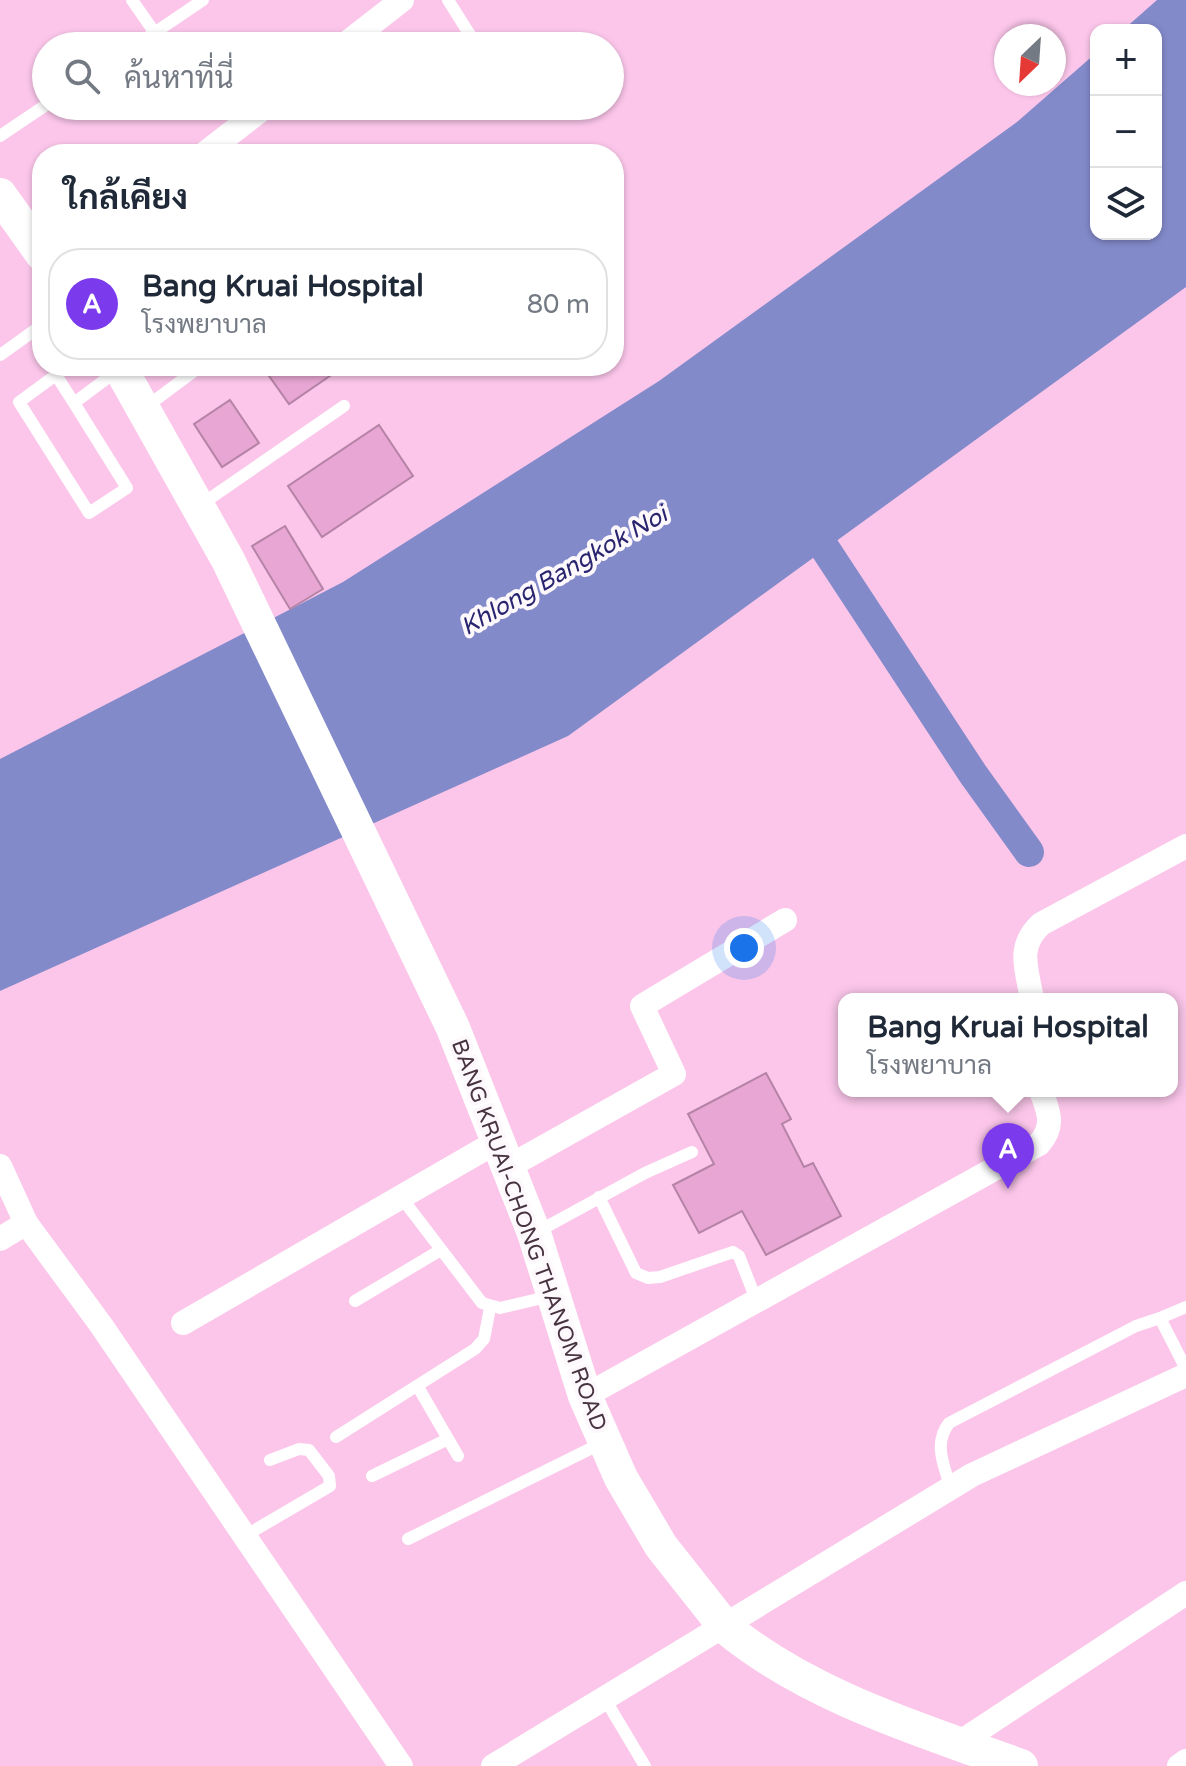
<!DOCTYPE html>
<html lang="th">
<meta charset="utf-8">
<style>
:root{--surface:#fff;--page:#f2f2f3;--text:#1f2937;--muted:#747a83;--line:#e0e1e3;--accent:#7c3aed}
body{margin:0;font-family:"Varela Round",Sarabun,sans-serif;background:var(--page);color:var(--text)}
.controls{position:absolute;right:24px;top:24px;display:grid;overflow:hidden;border-radius:16px;box-shadow:0 2px 6px #0004}
.controls button{width:72px;height:72px;display:grid;place-items:center;padding:0;border:0;border-bottom:2px solid var(--line);background:var(--surface);color:var(--text);font:40px sans-serif}
.compass{position:absolute;left:994px;top:24px;width:72px;height:72px;border-radius:50%;background:var(--surface);box-shadow:0 2px 6px #0004;rotate:205deg}
.you{position:absolute;left:744px;top:948px;width:28px;height:28px;margin:-20px;border:6px solid #fff;border-radius:50%;background:#1a73e8;box-shadow:0 0 0 12px #1a73e833}
.badge{display:grid;place-items:center;width:52px;height:52px;border-radius:50%;background:var(--accent);color:#fff;font-size:26px;font-weight:700}
.pin{position:absolute;translate:-50% -66px;filter:drop-shadow(0 2px 4px #0008)}
.pin::after{content:'';position:absolute;top:42px;width:28px;height:24px;background:inherit;clip-path:polygon(0 0,100% 0,50% 100%)}
.popup{position:absolute;left:838px;top:993px;width:340px;height:104px;box-sizing:border-box;display:grid;place-content:center;border-radius:16px;background:var(--surface);filter:drop-shadow(0 2px 6px #0005);font-size:26px;white-space:nowrap;color:var(--muted)}
.popup b{font-size:30px;color:var(--text)}
.popup::after{content:'';position:absolute;left:50%;top:100%;margin-left:-16px;border:16px solid transparent;border-top-color:var(--surface)}
.list{margin:0;padding:0;list-style:none}
h2{display:flex;justify-content:space-between;align-items:center;height:104px;margin:0;padding:0 32px;font-size:34px}
h2 small{font-size:26px;font-weight:400;color:var(--muted)}
.list li{display:grid;grid-template-columns:52px 1fr auto;gap:24px;align-items:center;box-sizing:border-box;height:112px;margin:0 16px 16px;padding:0 16px;border:2px solid var(--line);border-radius:32px}
.list b{display:block;font-size:30px;white-space:nowrap}
.list p{margin:0;font-size:26px;white-space:nowrap;color:var(--muted)}
.list em{font-size:26px;font-style:normal;color:var(--muted)}
.icon{flex:none;width:44px;height:44px;fill:none;stroke:currentColor;stroke-width:2;stroke-linecap:round;stroke-linejoin:round}
.map{position:relative;flex:none;width:1186px;height:1766px;overflow:hidden}
.search{position:absolute;background:var(--surface);box-shadow:0 2px 6px #0004;left:32px;top:32px;width:592px;height:88px;display:flex;align-items:center;gap:20px;box-sizing:border-box;padding:0 28px;border-radius:44px;color:var(--muted);font-size:30px}
.panel{position:absolute;background:var(--surface);box-shadow:0 2px 6px #0004;left:32px;top:144px;width:592px;height:232px;border-radius:32px}
.map>svg:first-child{display:block}
</style>
<div class="map">
<svg width="1186" height="1766" viewBox="0 0 1186 1766">
<rect width="100%" height="100%" fill="#fbc6ea"/>
<path fill="#838aca" d="M1157,0H1186V287L568,736L0,991V759L343,582L659,381L1017,122L1096,53V234H1156V30H1123Z"/>
<g fill="none" stroke-linecap="round" stroke-linejoin="round">
<path stroke="#838aca" stroke-width="30" d="M803,515L973,774L1029,852"/>
</g>
<path fill="#e7a6d3" stroke="#b583a5" stroke-width="2" d="M262,366H338L340,369L289,404Z
M230,400L259,443L222,467L194,424Z
M379,425L413,476L322,537L288,486Z
M285,526L323,589L290,609L252,546Z
M766,1073L791,1119L782,1124L804,1167L813,1163L841,1216L766,1255L742,1211L699,1233L673,1185L714,1164L688,1114Z"/>
<g fill="none" stroke-linecap="round" stroke-linejoin="round">
<path stroke="#fff" stroke-width="12" d="M132,0L164,46
M448,0L477,46
M135,46L203,0
M0,136L46,105
M0,355L42,325
M74,403L127,488L89,513L19,402L56,375L74,403L118,370
M146,407L201,366
M199,506L344,406
M401,1197L482,1303L500,1308L551,1296
M599,1197L636,1273L648,1278L660,1277L733,1252L739,1256L757,1302
M535,1233L645,1173L692,1152
M355,1301L439,1251
M1160,1318L1186,1307
M418,1387L458,1456
M336,1437L475,1349L484,1339L490,1308
M372,1476L448,1439
M951,1489C944,1465 933,1444 949,1423L1136,1326L1160,1318L1186,1369
M243,1537L330,1486L329,1476L309,1450L299,1449L270,1460
M408,1539L602,1443
M605,1699L645,1766"/>
<path stroke="#fff" stroke-width="24" d="M343,46L402,0
M204,154L266,106
M1032,999C1027,969 1016,947 1041,924L1186,846
M0,1166L26,1223L101,1325L401,1766
M508,1167L674,1074L642,1006L785,920
M0,1239L26,1223
M183,1323L498,1141
M585,1396L1039,1144C1055,1126 1049,1112 1041,1091
M959,1743L1186,1593
M493,1766L972,1475L1186,1375
M1179,1766L1186,1761"/>
<path stroke="#fff" stroke-width="34" d="M0,195L42,254
M119,366L228,560L453,1028L534,1233L585,1396L621,1478L661,1546L725,1627C808,1696 921,1730 1021,1766"/>
</g>
<g text-anchor="middle" dominant-baseline="central" stroke-width="8" stroke-linejoin="round" paint-order="stroke">
<g font-size="22" fill="#483341" stroke="#fdf8fb">
<text transform="translate(529 1235) rotate(70)">BANG KRUAI-CHONG THANOM ROAD</text>
</g>
<g font-size="24" font-style="italic" fill="#28246f" stroke="#fdf8fb">
<text transform="translate(564 571) rotate(-30)">Khlong Bangkok Noi</text>
</g>
</g>
</svg>
<div class="controls">
<button>+</button>
<button>−</button>
<button><svg class="icon" aria-label="layers" viewBox="0 0 24 24"><path d="M12 4l9 5-9 5-9-5zM3 14l9 5 9-5"/></svg></button>
</div>
<svg class="compass" viewBox="-18 -18 36 36"><path d="M0-13l5 13h-10z" fill="#e53935"/><path d="M0 13l5-13h-10z" fill="#747a83"/></svg>
<div class="you"></div>
<div class="pin badge" style="left:1008px;top:1189px">A</div>
<div class="popup"><b>Bang Kruai Hospital</b>โรงพยาบาล</div>
<div class="search"><svg class="icon" aria-label="search" viewBox="0 0 24 24"><circle cx="10" cy="10" r="6"/><path d="M15 15l6 6"/></svg>ค้นหาที่นี่</div>
<section class="panel">
<h2>ใกล้เคียง<small></small></h2>
<ul class="list">
<li><span class="badge">A</span><div><b>Bang Kruai Hospital</b><p>โรงพยาบาล</p></div><em>80 m</em></li>
</ul>
</section>
</div>
